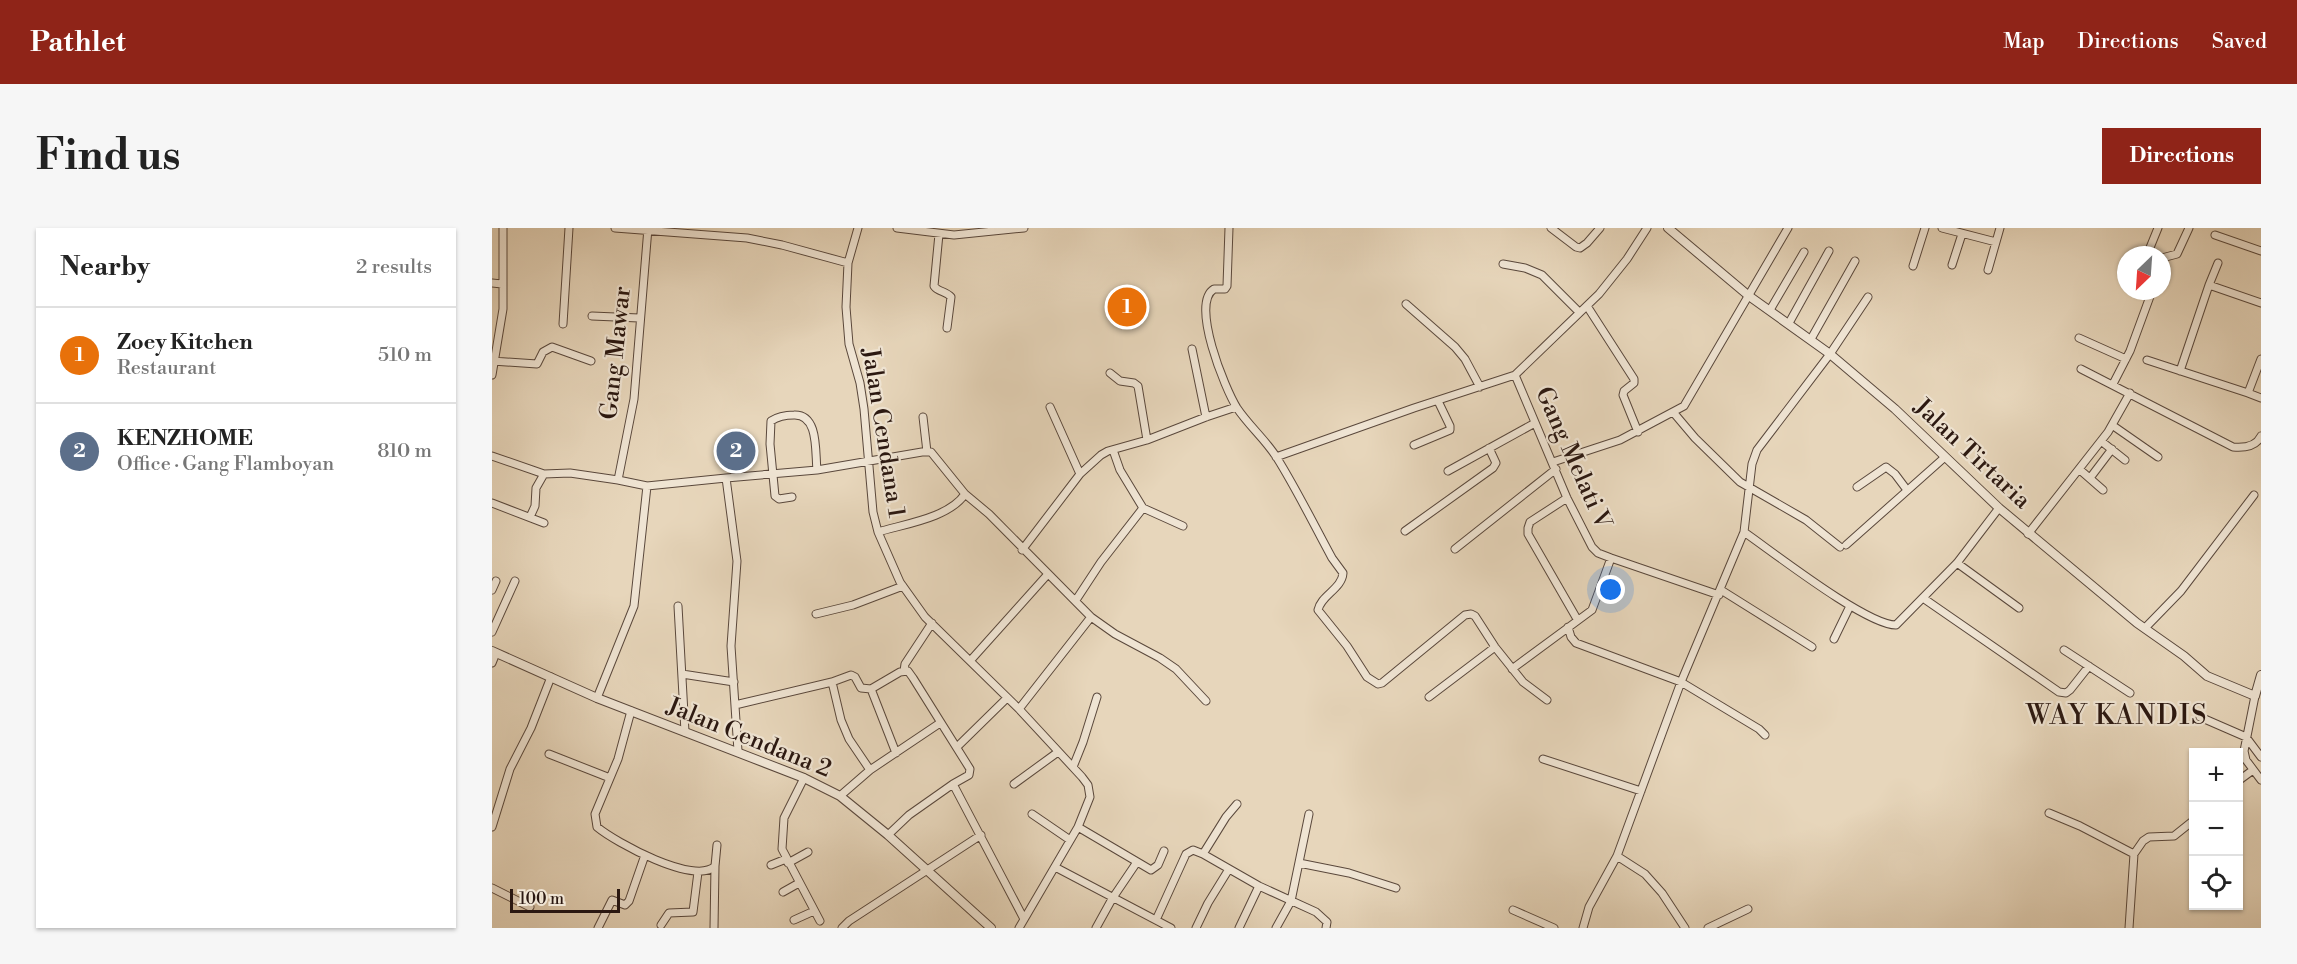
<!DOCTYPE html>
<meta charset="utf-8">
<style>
:root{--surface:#fff;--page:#f6f6f6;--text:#222;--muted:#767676;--line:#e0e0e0;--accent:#8f2418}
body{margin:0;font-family:"Libre Bodoni",serif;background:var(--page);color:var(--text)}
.controls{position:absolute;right:18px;bottom:18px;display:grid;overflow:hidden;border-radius:0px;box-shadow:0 2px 4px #0004}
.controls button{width:54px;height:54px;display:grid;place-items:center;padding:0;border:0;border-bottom:2px solid var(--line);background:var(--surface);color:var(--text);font:30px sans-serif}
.compass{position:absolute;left:1625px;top:18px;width:54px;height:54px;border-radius:50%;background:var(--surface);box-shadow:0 2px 4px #0004;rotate:205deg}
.scale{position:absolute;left:18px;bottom:15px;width:110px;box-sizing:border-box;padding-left:6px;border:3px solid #2b1811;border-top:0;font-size:16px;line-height:21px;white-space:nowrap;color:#2b1811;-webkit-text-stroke:4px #efe4d3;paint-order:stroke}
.you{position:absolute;left:1119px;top:362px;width:21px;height:21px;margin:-15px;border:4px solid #fff;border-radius:50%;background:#1a73e8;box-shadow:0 0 0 9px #1a73e833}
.badge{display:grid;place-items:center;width:39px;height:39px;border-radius:50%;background:var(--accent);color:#fff;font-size:20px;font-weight:700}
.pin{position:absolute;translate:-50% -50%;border:3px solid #fff;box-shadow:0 2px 6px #0006}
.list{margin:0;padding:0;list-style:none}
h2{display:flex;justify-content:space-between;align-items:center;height:78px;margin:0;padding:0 24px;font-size:26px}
h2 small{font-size:20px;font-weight:400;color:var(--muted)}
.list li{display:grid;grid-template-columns:39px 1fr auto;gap:18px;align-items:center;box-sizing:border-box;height:96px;padding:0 24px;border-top:2px solid var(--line)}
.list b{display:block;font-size:22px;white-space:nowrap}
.list p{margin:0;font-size:20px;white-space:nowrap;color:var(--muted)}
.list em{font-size:20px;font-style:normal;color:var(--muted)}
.icon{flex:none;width:33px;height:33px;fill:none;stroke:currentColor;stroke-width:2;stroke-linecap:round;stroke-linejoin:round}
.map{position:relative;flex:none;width:1769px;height:700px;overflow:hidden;border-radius:0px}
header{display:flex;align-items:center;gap:36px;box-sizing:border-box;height:84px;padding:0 30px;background:var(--accent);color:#fff}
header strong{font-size:28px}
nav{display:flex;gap:33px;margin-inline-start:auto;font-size:21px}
.intro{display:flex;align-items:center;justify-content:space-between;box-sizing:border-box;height:144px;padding:0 36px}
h1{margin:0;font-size:42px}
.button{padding:15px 27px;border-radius:0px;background:var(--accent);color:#fff;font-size:21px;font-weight:700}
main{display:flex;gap:36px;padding:0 36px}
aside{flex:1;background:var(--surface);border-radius:0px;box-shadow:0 2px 4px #0004}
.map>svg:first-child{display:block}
</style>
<header>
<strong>Pathlet</strong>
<nav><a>Map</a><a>Directions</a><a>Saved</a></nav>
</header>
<div class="intro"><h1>Find us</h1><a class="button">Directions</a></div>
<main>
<aside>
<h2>Nearby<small>2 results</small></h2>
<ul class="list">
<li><span class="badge" style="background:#e8710a">1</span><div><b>Zoey Kitchen</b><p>Restaurant</p></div><em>510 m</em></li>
<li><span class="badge" style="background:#5c6f8a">2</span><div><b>KENZHOME</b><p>Office · Gang Flamboyan</p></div><em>810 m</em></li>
</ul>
</aside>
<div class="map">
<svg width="1769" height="700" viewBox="0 0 1769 700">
<rect width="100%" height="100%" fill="#e7d6bb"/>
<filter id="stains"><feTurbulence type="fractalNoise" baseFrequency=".00333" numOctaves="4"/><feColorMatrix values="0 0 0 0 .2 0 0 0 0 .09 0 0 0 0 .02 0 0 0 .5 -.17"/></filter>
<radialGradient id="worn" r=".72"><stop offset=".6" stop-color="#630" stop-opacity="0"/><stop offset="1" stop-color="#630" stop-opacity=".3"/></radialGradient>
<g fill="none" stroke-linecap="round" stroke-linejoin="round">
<defs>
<path id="minor" d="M123,0L255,10L290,17L356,35
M366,0L356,35L354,79L357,116L368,155L372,181L381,284L386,304L408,354L433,389L527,481L590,549L596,557L598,569L586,599L527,700
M405,0L462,7L532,0
M737,0L735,58L733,61H722C698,75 733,161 745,180C757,198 774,212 785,230C805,262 822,297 840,330L851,345C850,361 829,367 826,382L855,418L875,449L886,456L890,455L973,387L979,386L983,388L1003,419L1031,454L1055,472
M1059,0L1084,19L1088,20L1095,15L1108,0
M1155,0L1135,31L1107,66L1023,147L1075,270L1100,319L1106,325L1119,330L1227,367
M1450,0L1504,14
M447,6L442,58C446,64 454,63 459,69L455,100
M1723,7L1769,23
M1655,27L1666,0
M1670,30L1685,26L1697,0
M1011,36L1033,40L1050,47L1087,84
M1460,37L1470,6
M1421,38L1433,0
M1496,42L1508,0
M0,55L10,56
M1717,57L1726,35
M914,76L963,119L973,131L988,159
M1095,78L1142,151V155L1132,163L1131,167L1146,204
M1278,82L1312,24
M100,88L147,90
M1297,95L1337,23
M71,96L77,0
M1587,110L1634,131
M1319,111L1363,33
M700,121L714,189
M1655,132L1756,165L1769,131
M0,133L45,136L51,124L60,119L99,133
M1589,141L1741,219C1752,220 1764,219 1769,208
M1688,143L1717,57L1769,75
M618,145L628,153L642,155L646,158L655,212
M0,147L11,81V0
M1621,156L1638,123L1660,63
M1756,165L1769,170
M558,179L588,246
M1181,184L1203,210L1248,254L1314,292L1348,319
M431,189L435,224
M1620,197L1666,229
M1609,213L1633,232
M922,217L958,202V198L946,173
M621,222L628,242L651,280L691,298
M0,228L52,246
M784,229L922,180L1023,147
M1061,234L1128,212L1192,178L1296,0
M1587,241L1611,262
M956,243L1043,195
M234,250L325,242L430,224H439L473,266L497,286L599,389L527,481
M1598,250L1620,221
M126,252L142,171L156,0
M1365,259L1394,239L1403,246L1415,262
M300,269L287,271L283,268L278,216L279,193C285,189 294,187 302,187C327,186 323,224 325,242
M1075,270L1038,294L1036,300V306L1085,391
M0,275L52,295
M38,289L43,278L44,260L52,246L78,245L126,252L155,258L234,250L245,333L239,418L246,523
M913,303L1001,240L1004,235L997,220
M386,304C412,296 457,290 473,266
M1252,304C1281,324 1374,397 1404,397L1465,335L1507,280
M1536,306L1616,204L1638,165
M1354,317L1453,229
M963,321L1064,241
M530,322L588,246L609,227L616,223L655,212L714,189L744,179
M1465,335L1527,380
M0,362L4,353
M1229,362L1320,419
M1431,370L1567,464L1574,465L1578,462L1597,438
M584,372L609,334L651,280
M186,378L193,504
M324,386L361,377L411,358
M599,389L623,406L668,430L684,441L714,473
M1076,399L1079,409L1084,415L1189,454L1267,501L1273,507
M1653,400L1689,363L1762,267
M0,404L23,353
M1342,411L1358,378
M1572,422L1638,465
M478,433L556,346
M0,435L4,425
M1020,441L1100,382L1119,330
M412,443L413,436L440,395
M190,446L242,454
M379,461L408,444L416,443L421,450L478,541L477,547L461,556L532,691
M1763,468L1752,523L1754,532L1769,552
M937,469L1003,419
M105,470L142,378L155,258
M243,477L340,454
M139,483L126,531L103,586L105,599C123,614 203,658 223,638L225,617
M1708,489L1754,509L1769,529
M465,519L515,470
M57,526L118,550
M1051,531L1149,563
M581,539L591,514L605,469
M378,542L357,511L349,492L340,454L359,447L363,449L369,460L379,461L404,525
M312,550L292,590L290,621L328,693
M1746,553L1761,542
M522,556L566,524
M348,568L378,542L448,495
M1557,585L1588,598L1642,626L1651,613L1657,609L1682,608L1702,592
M540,586L578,612
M0,599L18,541L39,500L59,449
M586,599L659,642L666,637L672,623
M396,607L417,587L461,556
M711,626L734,589L745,576
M296,635L316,624
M807,635L857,645L904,660
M279,637L294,631
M563,639L679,700
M0,660L38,679
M291,664L307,655
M1021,682L1062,700
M302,692L322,683
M664,692L694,626L701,622L711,626L767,658L824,684L835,694L834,700
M169,697L177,685L201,684L206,644
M106,700L120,672L133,677L137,673L153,627
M222,700L223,638
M350,700L357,693L489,607
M604,700L620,671L645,634
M704,700L716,675L737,641
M747,700L767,658
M784,700L799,673L817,586
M1091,700L1097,679L1125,628
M1193,700L1170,665L1153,646L1125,628L1189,454L1252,304L1260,236L1265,222L1338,126L1376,69
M1216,700L1256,681
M1637,700L1642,626"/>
<path id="tertiary" d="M1176,0L1257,68L1338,126L1403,181L1507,280L1645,395L1692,428L1715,448L1763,468L1769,447
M0,423L105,470L312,550L348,568L396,607L499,700"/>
</defs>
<use href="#minor" stroke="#5a483c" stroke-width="9"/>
<use href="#tertiary" stroke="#5a483c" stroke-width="10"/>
<use href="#minor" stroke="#efe4d3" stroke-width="7"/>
<use href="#tertiary" stroke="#efe4d3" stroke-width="8"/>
</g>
<g text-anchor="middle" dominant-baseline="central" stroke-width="4.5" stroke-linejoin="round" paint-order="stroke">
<g font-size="24" fill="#2b1811" stroke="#efe4d3">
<text transform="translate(124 125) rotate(-84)">Gang Mawar</text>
<text transform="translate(391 205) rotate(81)">Jalan Cendana 1</text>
<text transform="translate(1480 226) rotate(43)">Jalan Tirtaria</text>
<text transform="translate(1081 230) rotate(66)">Gang Melati V</text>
<text transform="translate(257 510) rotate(22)">Jalan Cendana 2</text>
</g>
<g font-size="27" letter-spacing="1.5" fill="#2b1811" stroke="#efe4d3">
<text x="1625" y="488">WAY KANDIS</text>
</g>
</g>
<rect width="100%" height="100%" filter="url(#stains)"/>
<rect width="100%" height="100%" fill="url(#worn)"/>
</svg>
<div class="controls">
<button>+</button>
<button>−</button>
<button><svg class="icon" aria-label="locate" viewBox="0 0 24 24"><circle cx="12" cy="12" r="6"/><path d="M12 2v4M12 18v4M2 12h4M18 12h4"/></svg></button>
</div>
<svg class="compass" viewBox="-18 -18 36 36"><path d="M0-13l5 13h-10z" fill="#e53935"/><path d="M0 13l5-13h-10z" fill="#767676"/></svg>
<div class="scale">100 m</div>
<div class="you"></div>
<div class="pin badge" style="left:635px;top:79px;background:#e8710a">1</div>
<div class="pin badge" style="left:244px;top:223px;background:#5c6f8a">2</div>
</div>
</main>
